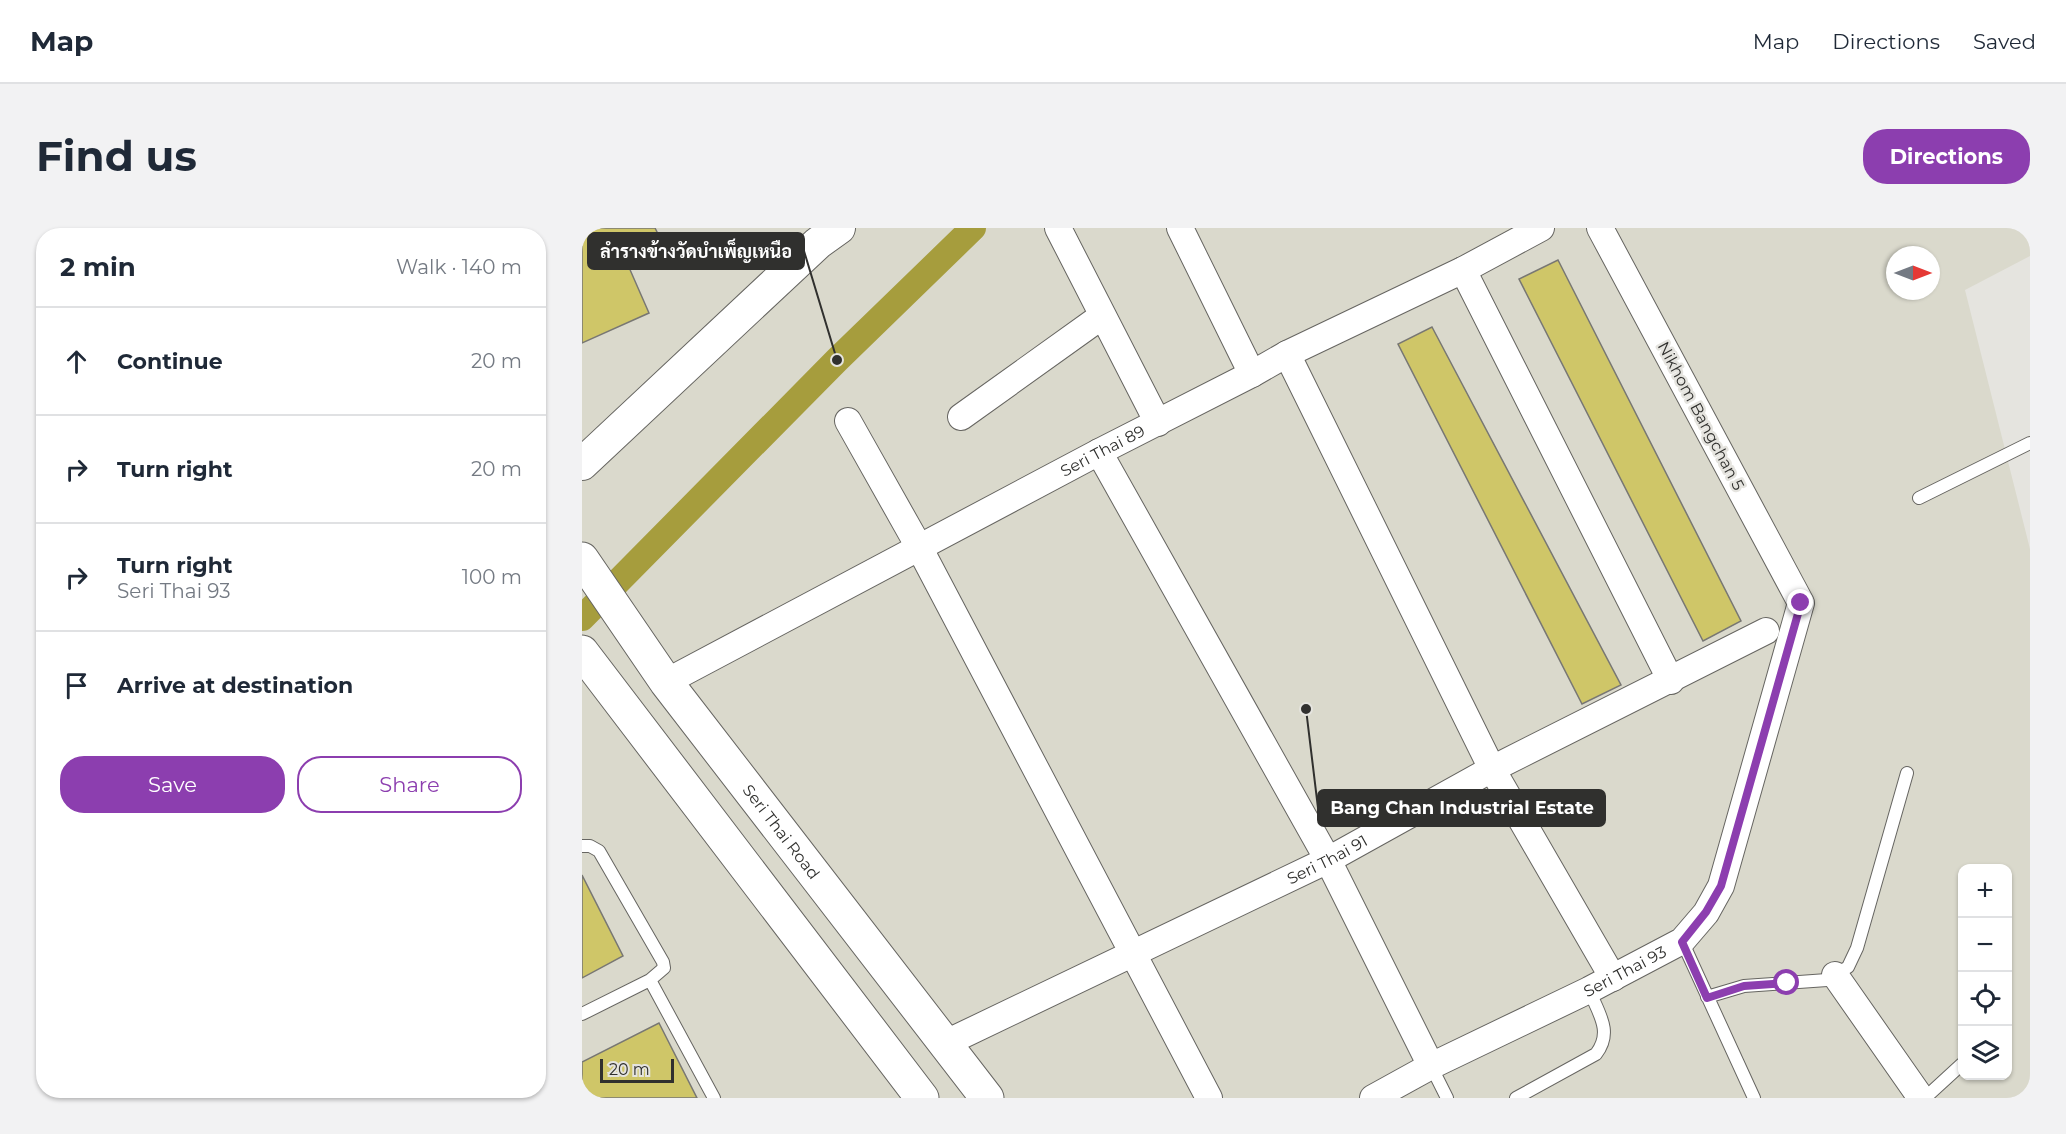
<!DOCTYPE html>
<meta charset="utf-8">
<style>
:root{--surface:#fff;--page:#f2f2f3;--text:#1f2937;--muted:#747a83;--line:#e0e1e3;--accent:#8c3eaf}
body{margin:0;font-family:Montserrat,Sarabun,sans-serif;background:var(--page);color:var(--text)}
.controls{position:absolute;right:18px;bottom:18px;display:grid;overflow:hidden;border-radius:12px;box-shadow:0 2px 4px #0004}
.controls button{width:54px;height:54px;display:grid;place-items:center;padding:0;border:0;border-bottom:2px solid var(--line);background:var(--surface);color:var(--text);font:30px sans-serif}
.compass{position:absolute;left:1304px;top:18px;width:54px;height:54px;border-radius:50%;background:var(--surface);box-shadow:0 2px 4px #0004;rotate:90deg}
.scale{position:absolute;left:18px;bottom:15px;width:74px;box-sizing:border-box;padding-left:6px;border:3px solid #30302e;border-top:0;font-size:16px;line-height:21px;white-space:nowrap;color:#30302e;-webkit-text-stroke:4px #e5e4df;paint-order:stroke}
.stop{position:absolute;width:18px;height:18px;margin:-14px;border:4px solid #8c3eaf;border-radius:50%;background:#fff}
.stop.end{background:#8c3eaf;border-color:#fff;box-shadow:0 2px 6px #0008}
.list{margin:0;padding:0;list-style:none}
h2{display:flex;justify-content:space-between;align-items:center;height:78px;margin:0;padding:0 24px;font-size:26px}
h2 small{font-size:20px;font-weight:400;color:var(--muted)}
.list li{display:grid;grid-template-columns:39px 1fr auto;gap:18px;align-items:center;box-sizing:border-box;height:108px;padding:0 24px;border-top:2px solid var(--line)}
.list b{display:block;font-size:22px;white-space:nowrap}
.list p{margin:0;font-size:20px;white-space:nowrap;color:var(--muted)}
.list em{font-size:20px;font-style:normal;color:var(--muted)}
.actions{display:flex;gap:12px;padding:18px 24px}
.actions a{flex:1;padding:14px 0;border:2px solid var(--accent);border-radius:24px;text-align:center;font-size:21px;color:var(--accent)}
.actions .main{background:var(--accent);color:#fff}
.icon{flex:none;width:33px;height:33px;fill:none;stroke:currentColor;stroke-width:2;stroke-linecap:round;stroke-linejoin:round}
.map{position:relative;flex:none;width:1448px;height:870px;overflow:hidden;border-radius:24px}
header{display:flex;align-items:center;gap:36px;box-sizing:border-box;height:84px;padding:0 30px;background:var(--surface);border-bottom:2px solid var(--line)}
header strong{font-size:28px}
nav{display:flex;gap:33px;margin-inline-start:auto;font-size:21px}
.intro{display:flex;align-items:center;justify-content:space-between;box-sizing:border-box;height:144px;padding:0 36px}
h1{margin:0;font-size:42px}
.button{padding:15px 27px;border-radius:24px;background:var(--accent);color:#fff;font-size:21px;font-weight:700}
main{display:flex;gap:36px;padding:0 36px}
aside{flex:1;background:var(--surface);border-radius:24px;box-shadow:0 2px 4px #0004}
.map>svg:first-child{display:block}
</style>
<header>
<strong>Map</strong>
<nav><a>Map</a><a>Directions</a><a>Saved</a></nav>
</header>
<div class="intro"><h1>Find us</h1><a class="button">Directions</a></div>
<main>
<aside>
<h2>2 min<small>Walk · 140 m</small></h2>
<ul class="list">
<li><svg class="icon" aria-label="ahead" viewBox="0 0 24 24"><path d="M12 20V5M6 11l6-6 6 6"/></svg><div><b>Continue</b></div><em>20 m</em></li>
<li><svg class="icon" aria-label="right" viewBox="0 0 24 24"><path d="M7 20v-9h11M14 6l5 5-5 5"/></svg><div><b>Turn right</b></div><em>20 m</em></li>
<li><svg class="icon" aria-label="right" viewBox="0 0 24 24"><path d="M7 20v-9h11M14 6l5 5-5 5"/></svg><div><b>Turn right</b><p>Seri Thai 93</p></div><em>100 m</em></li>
<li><svg class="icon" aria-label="arrive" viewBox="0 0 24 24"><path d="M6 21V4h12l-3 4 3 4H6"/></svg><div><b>Arrive at destination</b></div></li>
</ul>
<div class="actions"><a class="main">Save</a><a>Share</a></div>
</aside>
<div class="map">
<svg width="1448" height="870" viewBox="0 0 1448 870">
<rect width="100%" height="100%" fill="#e5e4df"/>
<path fill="#dad9cc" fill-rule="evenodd" d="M0,0H1448V28L1383,62L1448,321V870H0ZM1313,27H1349V63H1313ZM1380,640H1426V848H1380Z"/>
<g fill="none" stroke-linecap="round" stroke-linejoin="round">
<path stroke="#a69d3d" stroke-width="26" d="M0,390L255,132L391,0"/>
</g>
<path fill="#cfc668" stroke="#787773" stroke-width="1.5" d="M0,0H73L79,12L42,28L67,85L0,115Z
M976,32L1159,393L1121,413L937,51Z
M850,99L1039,457L1000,476L816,116Z
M0,647L41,728L0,750Z
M77,795L115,870H0V834Z"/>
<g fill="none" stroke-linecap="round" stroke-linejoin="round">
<defs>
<path id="service" d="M1337,270L1448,215
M0,618H8L17,623L81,734L82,740L68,752L0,786
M1100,713L1172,870
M68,752L132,870
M1125,769L1162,758L1245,752L1266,739L1275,720L1325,545
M849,838L865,870
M934,870L1014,826C1031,804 1017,786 1007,762
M1343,870L1380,836"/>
<g id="minor">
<path d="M476,0L576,195"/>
<path d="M598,0L670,146"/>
<path d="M881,42L1089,453"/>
<path d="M705,126L910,541L1031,750"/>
<path d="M379,189L520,88"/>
<path d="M266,193L337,319L627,870"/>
<path d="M517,224L746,632L849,838"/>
<path id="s1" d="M84,454L517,224L670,146L705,126L881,42L959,0"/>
<path d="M1253,747L1339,870"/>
<path id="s2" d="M364,815L746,632L910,541L1184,403"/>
<path id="s3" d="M791,870L849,838L1007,762L1100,713L1124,685L1139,658L1219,375L1018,0"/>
</g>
<path id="tertiary" d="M0,236L236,15L257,0"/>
<g id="secondary">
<path id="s4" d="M0,331L84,454L405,870"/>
<path d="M0,424L340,870"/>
</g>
</defs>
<use href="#service" stroke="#666561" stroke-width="14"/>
<use href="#minor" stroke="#666561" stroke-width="28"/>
<use href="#tertiary" stroke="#666561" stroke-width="34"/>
<use href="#secondary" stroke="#666561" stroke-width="35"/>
<use href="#service" stroke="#fff" stroke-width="12"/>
<use href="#minor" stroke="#fff" stroke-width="26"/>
<use href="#tertiary" stroke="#fff" stroke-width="32"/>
<use href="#secondary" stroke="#fff" stroke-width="33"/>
</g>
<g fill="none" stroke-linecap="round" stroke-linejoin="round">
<path stroke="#8c3eaf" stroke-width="8" d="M1205,755L1162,758L1125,770L1100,714L1124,684L1139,658L1219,375"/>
</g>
<g text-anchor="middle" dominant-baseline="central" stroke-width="5" stroke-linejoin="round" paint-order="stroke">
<g font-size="16" fill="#30302e" stroke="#e5e4df">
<text transform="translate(1119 188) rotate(62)">Nikhom Bangchan 5</text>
<text stroke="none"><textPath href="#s1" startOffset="494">Seri Thai 89</textPath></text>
<text stroke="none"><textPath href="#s4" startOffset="338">Seri Thai Road</textPath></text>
<text stroke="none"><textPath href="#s2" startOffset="423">Seri Thai 91</textPath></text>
<text stroke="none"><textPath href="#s3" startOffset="282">Seri Thai 93</textPath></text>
</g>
</g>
<path fill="none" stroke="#30302e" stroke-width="2" d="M255 132L222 23M724 481L736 580"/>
<g fill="#30302e" stroke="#e5e4df" stroke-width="2">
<circle cx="255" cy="132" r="6"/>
<circle cx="724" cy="481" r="6"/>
</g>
<g fill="#30302e" stroke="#30302e" stroke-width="2">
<rect x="6" y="5" width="216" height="36" rx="6"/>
<rect x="736" y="562" width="287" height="36" rx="6"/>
</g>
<g font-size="18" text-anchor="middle" font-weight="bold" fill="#fff">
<text x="114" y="30">ลำรางข้างวัดบำเพ็ญเหนือ</text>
<text x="880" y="586">Bang Chan Industrial Estate</text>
</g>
</svg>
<div class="controls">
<button>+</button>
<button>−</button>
<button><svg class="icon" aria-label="locate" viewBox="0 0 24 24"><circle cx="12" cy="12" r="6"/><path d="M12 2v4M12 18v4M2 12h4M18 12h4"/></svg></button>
<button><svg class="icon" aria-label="layers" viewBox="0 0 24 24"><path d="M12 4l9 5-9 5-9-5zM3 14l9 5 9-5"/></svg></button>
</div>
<svg class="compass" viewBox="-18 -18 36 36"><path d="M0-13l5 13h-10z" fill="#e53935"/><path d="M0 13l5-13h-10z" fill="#747a83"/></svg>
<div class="scale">20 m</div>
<div class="stop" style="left:1205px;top:755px"></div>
<div class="stop end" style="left:1219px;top:375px"></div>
</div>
</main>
